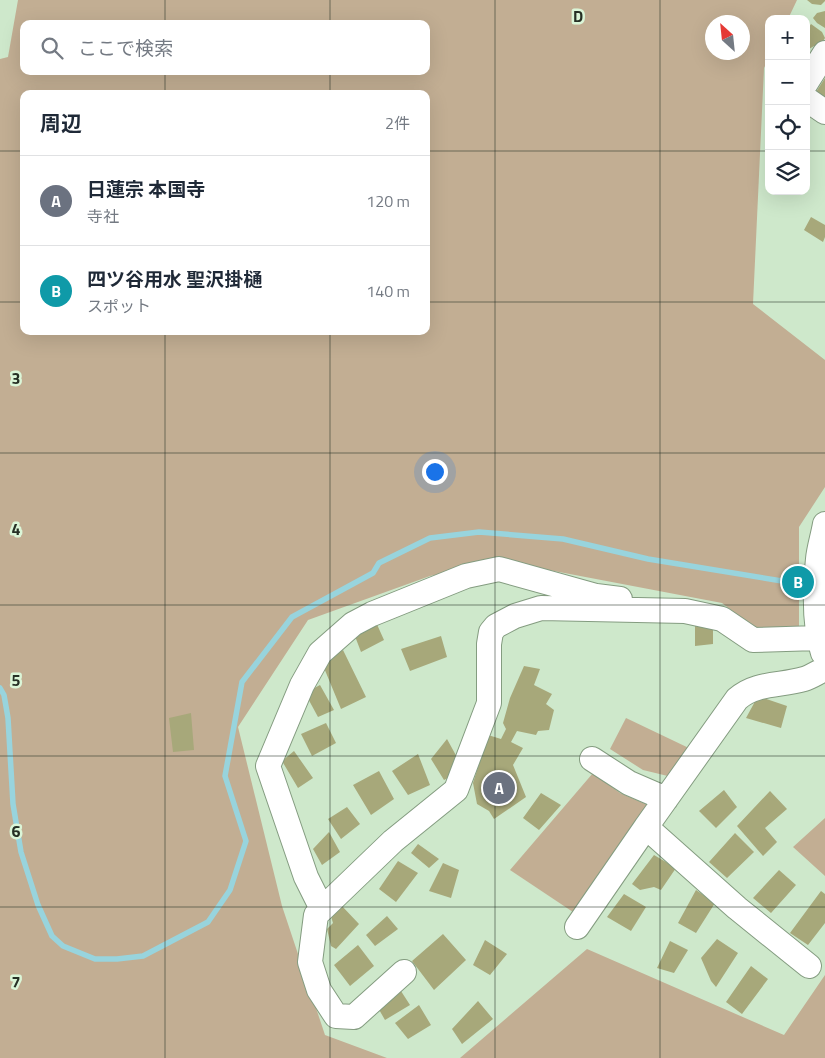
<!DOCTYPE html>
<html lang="ja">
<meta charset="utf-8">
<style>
:root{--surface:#fff;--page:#f6f6f7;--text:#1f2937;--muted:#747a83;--line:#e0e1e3;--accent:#aa3996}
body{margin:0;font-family:"Titillium Web","Noto Sans JP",sans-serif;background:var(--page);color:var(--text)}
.controls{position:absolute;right:15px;top:15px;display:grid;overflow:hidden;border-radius:10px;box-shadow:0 5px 20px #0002}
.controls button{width:45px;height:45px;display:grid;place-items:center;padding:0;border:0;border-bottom:1px solid var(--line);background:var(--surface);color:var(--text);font:25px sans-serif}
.compass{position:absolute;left:705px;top:15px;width:45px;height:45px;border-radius:50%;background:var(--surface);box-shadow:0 5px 20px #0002;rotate:333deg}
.you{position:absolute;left:434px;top:471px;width:18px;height:18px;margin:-12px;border:4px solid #fff;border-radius:50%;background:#1a73e8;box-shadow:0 0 0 8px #1a73e833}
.badge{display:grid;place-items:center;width:32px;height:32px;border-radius:50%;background:var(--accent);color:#fff;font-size:16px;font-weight:700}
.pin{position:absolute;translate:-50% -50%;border:2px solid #fff;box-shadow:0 1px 5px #0006}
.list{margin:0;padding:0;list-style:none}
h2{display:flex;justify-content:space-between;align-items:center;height:65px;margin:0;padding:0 20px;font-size:21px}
h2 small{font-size:16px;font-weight:400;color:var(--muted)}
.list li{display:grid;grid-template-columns:32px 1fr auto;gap:15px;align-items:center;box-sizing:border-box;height:90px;padding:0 20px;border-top:1px solid var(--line)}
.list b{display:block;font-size:19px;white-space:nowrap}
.list p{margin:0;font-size:16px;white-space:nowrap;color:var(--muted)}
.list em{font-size:16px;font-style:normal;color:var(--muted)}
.icon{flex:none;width:28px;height:28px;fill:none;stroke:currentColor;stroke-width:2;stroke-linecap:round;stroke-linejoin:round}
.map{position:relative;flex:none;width:825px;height:1058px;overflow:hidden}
.search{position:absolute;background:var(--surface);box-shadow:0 5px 20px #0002;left:20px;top:20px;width:410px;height:55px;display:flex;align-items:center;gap:12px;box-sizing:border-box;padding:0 18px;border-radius:10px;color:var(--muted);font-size:19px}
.panel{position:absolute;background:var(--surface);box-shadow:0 5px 20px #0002;left:20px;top:90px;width:410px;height:245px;border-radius:10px}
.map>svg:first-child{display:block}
</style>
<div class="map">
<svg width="825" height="1058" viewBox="0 0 825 1058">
<rect width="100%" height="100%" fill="#cee8cb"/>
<path fill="#c2ae93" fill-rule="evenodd" d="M18,0H797L788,19H769V58L764,68L753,304L825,360V487L799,527V627L756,629L722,603L502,561L430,576L308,620L238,727L282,906L325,1035L387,1058H0V59L8,57ZM712,22H742V52H712ZM24,24H426V71H24ZM24,94H426V331H24Z
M626,718L693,750L676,778L643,770L610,749Z
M593,773L620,793L650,806L576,914L510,870Z
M825,818V876L793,847Z
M587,949L784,1035L825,975V1058H460Z"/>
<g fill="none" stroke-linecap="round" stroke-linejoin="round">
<path stroke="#98d4dd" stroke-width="5.5" d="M0,688L4,695L8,718L13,804L21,852L38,905L52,936L63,946L95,959H117L143,956L208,922L230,890L246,841L225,776L242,682L292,617L373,573L379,563L430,538L479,532L563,539L648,559L788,582L812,583"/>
</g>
<path fill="#a7a87a" d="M807,0H825V1L821,5L812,4Z
M825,11V28L817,23L813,18L817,13Z
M811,24L822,32L825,38L818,49L814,46L809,49L806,46V31Z
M825,78V104L819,100L816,92Z
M811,217L825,225V237L823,242L804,230Z
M375,620L384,640L361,652L353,631Z
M713,622V644L695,646V623Z
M441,636L447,657L410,671L401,649Z
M343,650L366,697L341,709L322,663Z
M524,666L540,669L534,685L552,694L546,704L554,710L549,730L538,731L536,735L517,731L511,742L523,748L513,765L526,797L494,819L489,811L477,804L473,783L488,735L501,739L506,729L503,723L510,698Z
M320,685L334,710L318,717L305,693Z
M758,696L787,706L781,728L746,718Z
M191,713L194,750L173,752L169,718Z
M326,723L336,743L312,756L301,734Z
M447,739L464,770L444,780L431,759Z
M294,751L313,778L298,788L282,761Z
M418,754L430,785L408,795L392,771Z
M379,771L394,799L371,815L353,785Z
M724,790L737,807L716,828L699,811Z
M770,791L787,809L765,828L777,842L763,856L737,826Z
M541,793L561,805L539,830L523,818Z
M347,807L360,824L341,839L328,819Z
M329,832L340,852L322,865L313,849Z
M735,833L754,852L727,878L709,862Z
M418,844L439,859L429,868L411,853Z
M654,855L676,868L661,890L654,887L640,890L632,884Z
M398,861L418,873L396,902L379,889Z
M443,863L459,870L451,898L429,891Z
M779,870L796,885L771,913L753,898Z
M696,890L715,903L696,933L678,923Z
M821,891L825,894V923L808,945L790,933Z
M624,894L646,907L631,931L607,917Z
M341,905L359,924L336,949L331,946L327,929L333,923L330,913Z
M387,916L398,929L375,946L366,935Z
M443,934L466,960L434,990L412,961Z
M717,939L738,953L716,987L711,981L701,958Z
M485,940L507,954L490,975L473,965Z
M670,941L688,950L674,973L657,968Z
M358,945L374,966L350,986L334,965Z
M751,966L768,979L742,1014L726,1002Z
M399,988L410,1005L385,1020L377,1006Z
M478,1001L493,1019L462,1044L452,1029Z
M419,1005L431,1025L408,1039L395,1023Z"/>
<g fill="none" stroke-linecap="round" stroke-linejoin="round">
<defs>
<path id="minor" d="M806,83L825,53
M806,99L825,112
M823,653C814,626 815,588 818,559C819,548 823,536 825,524
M592,759L629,783L666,799
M322,909L306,877L268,766L302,685L320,653L353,624L372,614L466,576L499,569L596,596L620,599
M577,927L646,827
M809,966L737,908L646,827L737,699C756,682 781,686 804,679C811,677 818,672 825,669
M404,972L354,1017L336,1016L319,990L310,962L316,915L393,841L456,790L489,703V644L491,632L496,626L515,616L541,608L685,611L722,619L753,640L818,638"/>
</defs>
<use href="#minor" stroke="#849c80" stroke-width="26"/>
<use href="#minor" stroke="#fff" stroke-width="24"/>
</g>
<path fill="none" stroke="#263025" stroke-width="1" stroke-opacity="0.55" d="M165,0V24M330,0V24M495,0V1058M660,0V1058M165,71V94M330,71V94M0,151H24M426,151H769M806,151H825M0,302H24M426,302H825M165,331V1058M330,331V1058M0,453H825M0,605H825M0,756H825M0,907H825"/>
<g font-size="16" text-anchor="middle" font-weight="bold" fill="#263025" stroke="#dbf6d8" stroke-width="5" stroke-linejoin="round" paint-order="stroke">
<text x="578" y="22">D</text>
<text x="16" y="384">3</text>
<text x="16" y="535">4</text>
<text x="16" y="686">5</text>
<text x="16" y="837">6</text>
<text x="16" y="988">7</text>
</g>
</svg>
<div class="controls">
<button>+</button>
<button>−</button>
<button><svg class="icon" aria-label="locate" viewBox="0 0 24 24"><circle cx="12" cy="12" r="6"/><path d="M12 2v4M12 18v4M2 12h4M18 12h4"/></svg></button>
<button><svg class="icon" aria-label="layers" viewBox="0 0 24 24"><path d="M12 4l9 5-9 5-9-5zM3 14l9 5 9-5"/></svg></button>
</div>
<svg class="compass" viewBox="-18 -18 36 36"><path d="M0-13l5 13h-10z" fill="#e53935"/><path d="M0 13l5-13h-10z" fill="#747a83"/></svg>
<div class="you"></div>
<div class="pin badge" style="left:499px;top:788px;background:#6b7280">A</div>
<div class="pin badge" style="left:798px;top:582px;background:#0f9aa8">B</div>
<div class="search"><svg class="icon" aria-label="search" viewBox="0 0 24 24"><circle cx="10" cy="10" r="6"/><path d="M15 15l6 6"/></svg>ここで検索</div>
<section class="panel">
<h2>周辺<small>2件</small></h2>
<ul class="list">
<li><span class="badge" style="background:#6b7280">A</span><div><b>日蓮宗 本国寺</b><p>寺社</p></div><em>120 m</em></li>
<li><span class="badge" style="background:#0f9aa8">B</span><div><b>四ツ谷用水 聖沢掛樋</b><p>スポット</p></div><em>140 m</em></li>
</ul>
</section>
</div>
